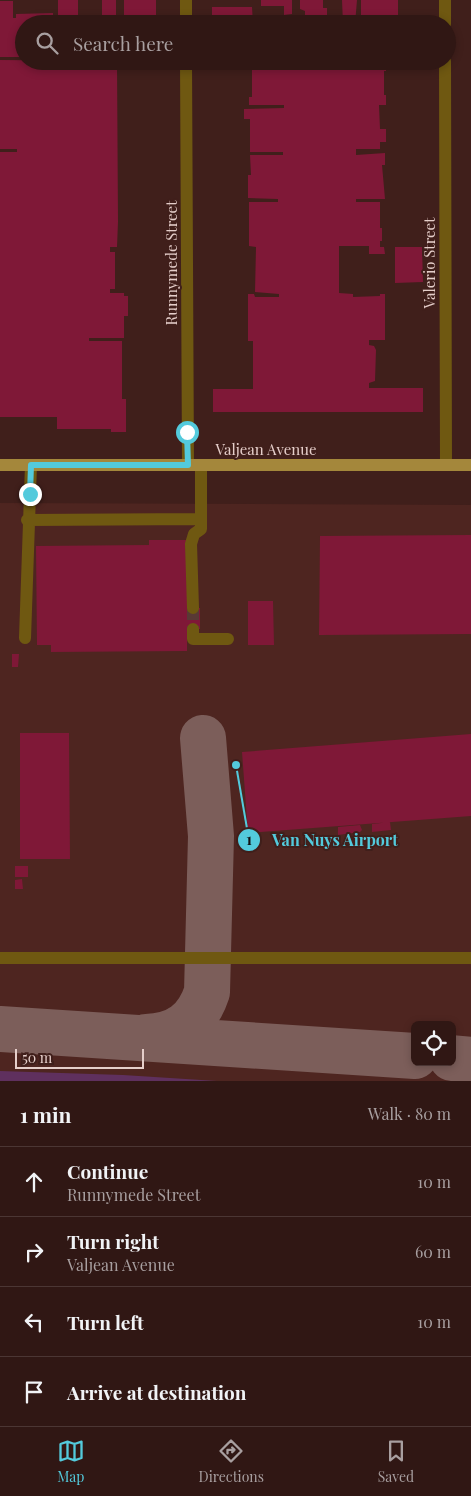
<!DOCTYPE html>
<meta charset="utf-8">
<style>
:root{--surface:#301714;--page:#3c2422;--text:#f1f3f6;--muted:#a89fa0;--line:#4b3634;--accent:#53cadc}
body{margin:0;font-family:"Playfair Display",serif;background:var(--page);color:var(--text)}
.controls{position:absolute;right:15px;bottom:15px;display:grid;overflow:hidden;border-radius:8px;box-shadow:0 2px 8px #0003}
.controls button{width:45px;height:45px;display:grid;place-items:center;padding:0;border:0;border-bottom:1px solid var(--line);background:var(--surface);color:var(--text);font:25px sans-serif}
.scale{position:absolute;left:15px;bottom:12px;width:129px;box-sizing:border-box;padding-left:5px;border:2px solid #e5ceca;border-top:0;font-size:14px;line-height:18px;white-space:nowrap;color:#e5ceca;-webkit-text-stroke:4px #401f1b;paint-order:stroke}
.stop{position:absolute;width:15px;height:15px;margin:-11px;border:4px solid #53cadc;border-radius:50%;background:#fff}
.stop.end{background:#53cadc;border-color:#fff;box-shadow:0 1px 5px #0008}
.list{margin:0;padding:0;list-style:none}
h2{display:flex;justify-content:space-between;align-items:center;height:65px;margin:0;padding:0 20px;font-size:21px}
h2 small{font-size:16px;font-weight:400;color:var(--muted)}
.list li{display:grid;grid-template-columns:32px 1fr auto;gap:15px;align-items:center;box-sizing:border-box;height:70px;padding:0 20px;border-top:1px solid var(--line)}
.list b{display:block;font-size:19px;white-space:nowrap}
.list p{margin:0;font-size:16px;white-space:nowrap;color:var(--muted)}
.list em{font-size:16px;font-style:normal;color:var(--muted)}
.icon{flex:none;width:28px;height:28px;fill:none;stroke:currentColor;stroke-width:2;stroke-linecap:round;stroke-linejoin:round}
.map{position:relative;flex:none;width:471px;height:1081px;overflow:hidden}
.search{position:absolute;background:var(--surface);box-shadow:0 2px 8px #0003;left:15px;right:15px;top:15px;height:55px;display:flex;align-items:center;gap:12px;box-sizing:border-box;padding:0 18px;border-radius:28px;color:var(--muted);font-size:19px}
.sheet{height:345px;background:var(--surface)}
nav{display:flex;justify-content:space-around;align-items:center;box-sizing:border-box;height:70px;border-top:1px solid var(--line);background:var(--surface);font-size:14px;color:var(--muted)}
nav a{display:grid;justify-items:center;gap:2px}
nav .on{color:var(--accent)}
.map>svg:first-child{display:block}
</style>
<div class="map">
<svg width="471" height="1081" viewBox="0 0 471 1081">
<rect width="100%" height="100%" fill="#401f1b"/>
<path fill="#4e2520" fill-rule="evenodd" d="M0,503L471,505V1081H0ZM415,1025H452V1062H415Z"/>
<path fill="#5f305e" d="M0,1071L123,1075L217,1081H0Z"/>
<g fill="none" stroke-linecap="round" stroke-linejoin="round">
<path stroke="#7c5e5a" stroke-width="46" d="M0,1029L415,1056
M146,1037C178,1036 197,1022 207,992L211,836L203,738
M452,1058L471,1060"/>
</g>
<path fill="#7f1837" d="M58,0H78V24H24V57H0V1H13V18H16V14L53,13V18H58Z
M102,0H116V24H102Z
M124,0H156V16H159V24H124Z
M261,0H292V14L284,15V6H261Z
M300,0H323V8H327V24H305V11L300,9Z
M342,0H357L355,24H343Z
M361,0H398V24H361Z
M212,7H252L253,24H212Z
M0,60L117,61L118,222L117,247H110V252H115V289H110V293H124V296H128V316H124V338H89V341H122V399H126V432H111V429H57V417H0V152H17V149H0Z
M355,61L386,62V71H384V95H386V105H379L380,129H386V142H380V149H356V155L385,153V165H382L385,199H356V202H380V228H382V241H380V247H384L385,254H369V246H339V293L353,294V297L380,296V294H385V340H369V345L374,346L376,350L375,381L369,383V388H423V412H213V389H253V341H248V294H254L255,297H279V294L255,292L256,247L249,246V202H278V199L248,198V175H251L250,155H283V152H250V119H244V109L284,108V105H249V97H252V70H249V62Z
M395,247H422L423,282L395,283Z
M471,535V634L319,635L320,536Z
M149,540H187L188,608H200V629H187V651L51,652V645H37L36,546L149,545Z
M248,601H273L274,645H248Z
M12,654H19L18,667H12Z
M20,733H69L70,859H20Z
M471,734V816L248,833L242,752Z
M390,822L391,830L372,832V824Z
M360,825L362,830L360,832L338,835V827Z
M15,866H28V877H15Z
M22,879L23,889H15V880Z"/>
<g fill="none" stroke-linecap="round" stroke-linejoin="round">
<path stroke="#593935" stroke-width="12" stroke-dasharray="12 6" stroke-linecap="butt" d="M193,608V629"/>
<path stroke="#6f5811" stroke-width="12" d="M186,0V24
M445,0V24
M186,61L188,465
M445,61L446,465
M27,520L201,519
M193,608L191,544L194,534L201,529V465
M193,629V639H228
M25,638L31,465
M0,958H471"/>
<path stroke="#a4873b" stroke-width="12" d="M0,465H471"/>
</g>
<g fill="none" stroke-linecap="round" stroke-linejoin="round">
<path stroke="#53cadc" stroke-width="6" d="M30,494L31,465H188L187,432"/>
</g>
<g text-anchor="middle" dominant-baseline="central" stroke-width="4" stroke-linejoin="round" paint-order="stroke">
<g font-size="15" fill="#e5ceca" stroke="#401f1b">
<text transform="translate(171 263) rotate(-90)">Runnymede Street</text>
<text transform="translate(429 263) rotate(-90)">Valerio Street</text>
<text x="266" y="449">Valjean Avenue</text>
</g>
</g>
<path fill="none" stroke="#53cadc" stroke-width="2" d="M236 765L249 840"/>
<g fill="#53cadc" stroke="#401f1b" stroke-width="2">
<circle cx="236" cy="765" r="5"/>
<circle cx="249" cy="840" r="12"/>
</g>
<g font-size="15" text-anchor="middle" font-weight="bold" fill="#111">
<text x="249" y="845">1</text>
</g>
<g font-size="16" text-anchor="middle" font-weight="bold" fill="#53cadc" stroke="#401f1b" stroke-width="4" stroke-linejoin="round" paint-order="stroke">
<text x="335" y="846">Van Nuys Airport</text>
</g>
</svg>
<div class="controls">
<button><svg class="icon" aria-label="locate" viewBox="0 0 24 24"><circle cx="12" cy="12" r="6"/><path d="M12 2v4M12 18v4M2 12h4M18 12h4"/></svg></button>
</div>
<div class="scale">50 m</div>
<div class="stop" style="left:187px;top:432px"></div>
<div class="stop end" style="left:30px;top:494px"></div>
<div class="search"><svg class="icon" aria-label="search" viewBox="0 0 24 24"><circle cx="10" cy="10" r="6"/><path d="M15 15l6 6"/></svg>Search here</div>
</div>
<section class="sheet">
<h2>1 min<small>Walk · 80 m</small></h2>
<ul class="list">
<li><svg class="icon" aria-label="ahead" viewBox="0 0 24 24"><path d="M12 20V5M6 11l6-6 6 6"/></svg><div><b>Continue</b><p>Runnymede Street</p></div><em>10 m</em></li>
<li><svg class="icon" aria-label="right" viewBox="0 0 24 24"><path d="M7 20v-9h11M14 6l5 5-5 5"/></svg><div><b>Turn right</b><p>Valjean Avenue</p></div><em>60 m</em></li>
<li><svg class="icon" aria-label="left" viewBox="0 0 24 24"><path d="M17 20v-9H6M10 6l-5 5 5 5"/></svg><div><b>Turn left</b></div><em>10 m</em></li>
<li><svg class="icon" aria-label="arrive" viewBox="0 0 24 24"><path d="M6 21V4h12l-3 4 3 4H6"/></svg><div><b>Arrive at destination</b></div></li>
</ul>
</section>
<nav>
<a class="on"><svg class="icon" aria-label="map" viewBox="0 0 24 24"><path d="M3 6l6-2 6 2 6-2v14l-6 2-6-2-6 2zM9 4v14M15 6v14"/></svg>Map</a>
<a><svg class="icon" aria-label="directions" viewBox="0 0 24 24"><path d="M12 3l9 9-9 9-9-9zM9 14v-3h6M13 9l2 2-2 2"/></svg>Directions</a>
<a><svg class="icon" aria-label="saved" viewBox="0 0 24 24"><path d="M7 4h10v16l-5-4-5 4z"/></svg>Saved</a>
</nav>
